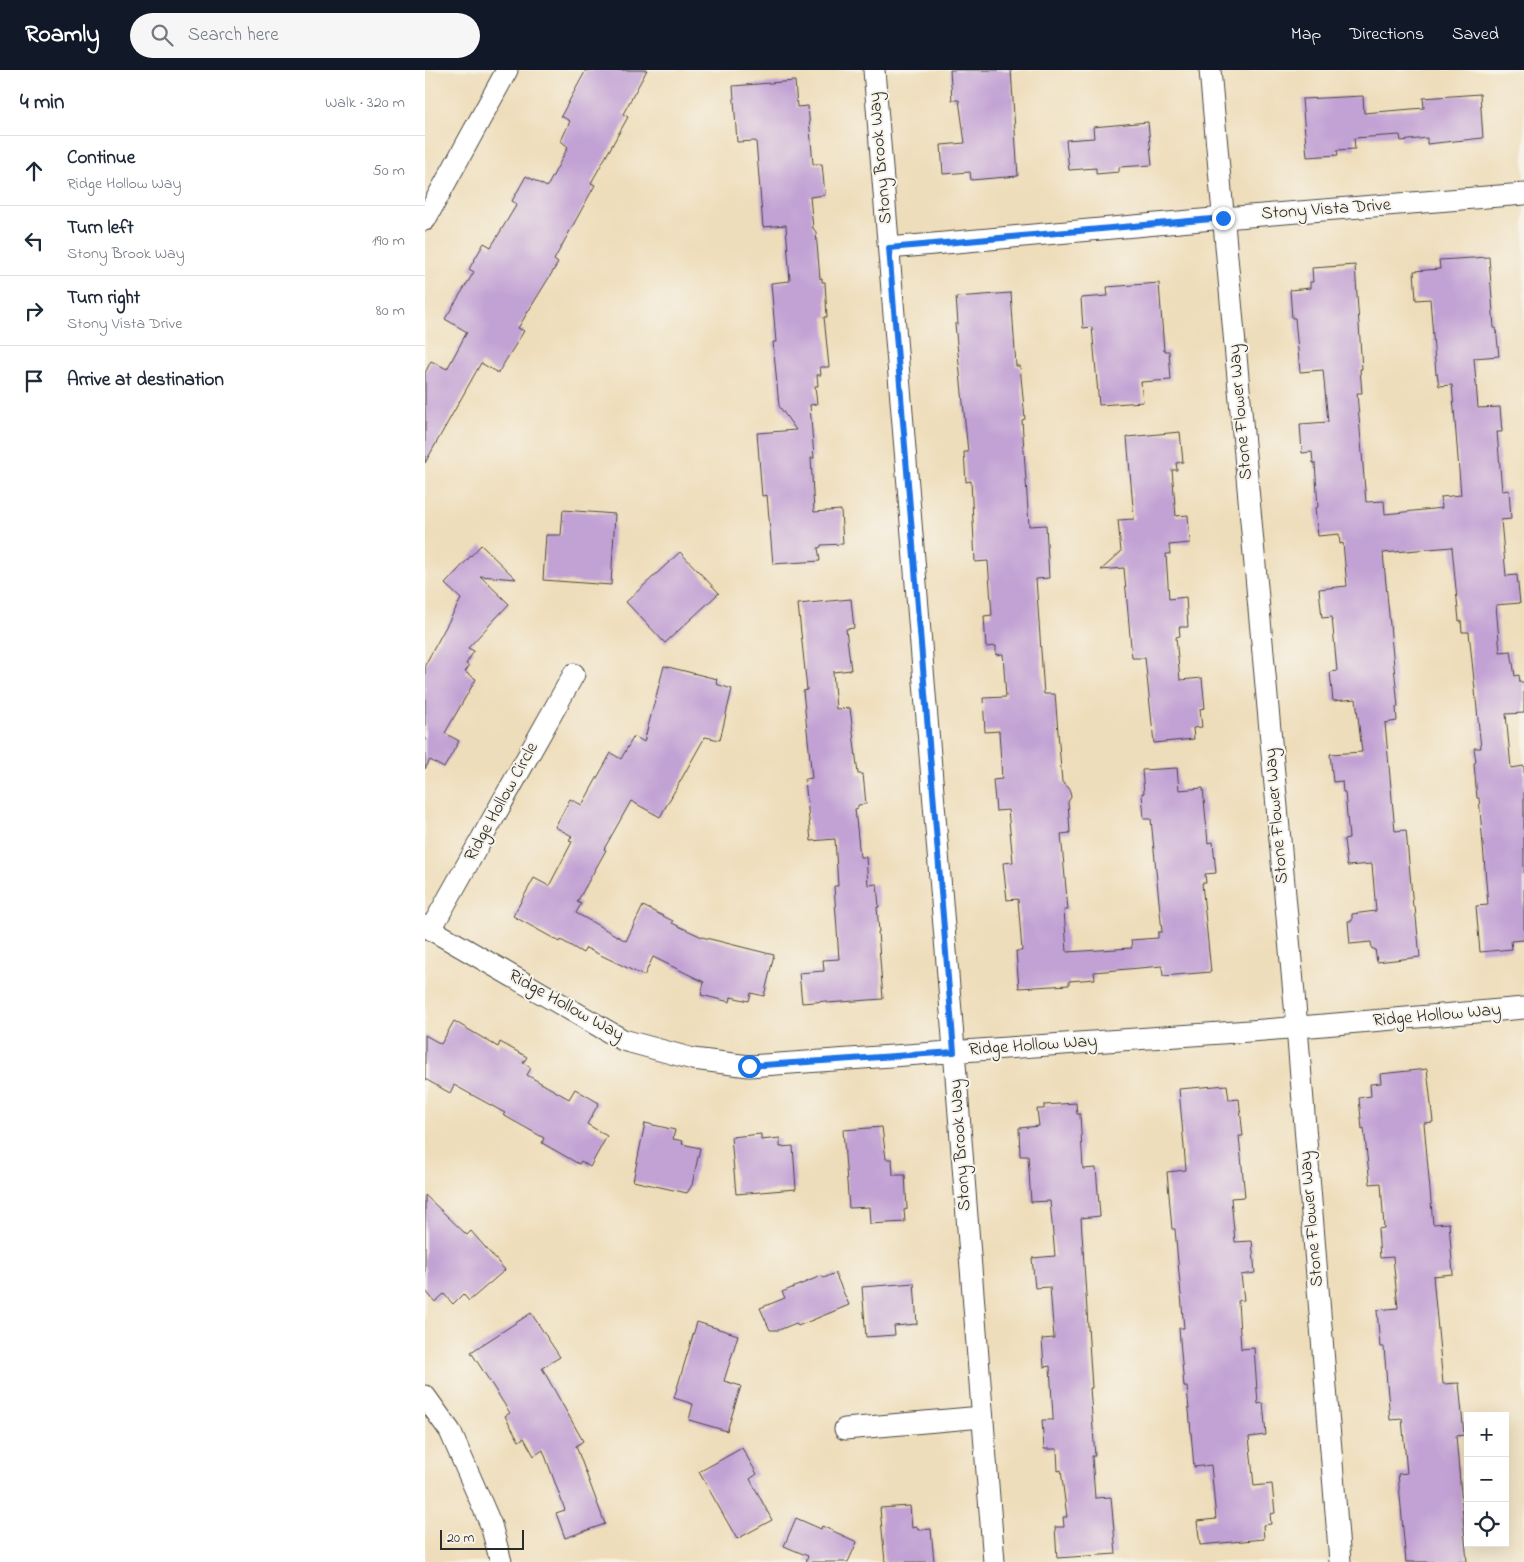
<!DOCTYPE html>
<meta charset="utf-8">
<style>
:root{--surface:#fff;--page:#f6f6f7;--text:#1f2937;--muted:#747a83;--line:#e0e1e3;--accent:#111827}
body{margin:0;font-family:"Indie Flower",sans-serif;background:var(--page);color:var(--text)}
.controls{position:absolute;right:15px;bottom:15px;display:grid;overflow:hidden;border-radius:0px;box-shadow:0 5px 20px #0002}
.controls button{width:45px;height:45px;display:grid;place-items:center;padding:0;border:0;border-bottom:1px solid var(--line);background:var(--surface);color:var(--text);font:25px sans-serif}
.scale{position:absolute;left:15px;bottom:12px;width:84px;box-sizing:border-box;padding-left:5px;border:2px solid #2b2b2b;border-top:0;font-size:14px;line-height:18px;white-space:nowrap;color:#2b2b2b;-webkit-text-stroke:4px #f7f3e8;paint-order:stroke}
.stop{position:absolute;width:15px;height:15px;margin:-11px;border:4px solid #1a73e8;border-radius:50%;background:#fff}
.stop.end{background:#1a73e8;border-color:#fff;box-shadow:0 1px 5px #0008}
.list{margin:0;padding:0;list-style:none}
h2{display:flex;justify-content:space-between;align-items:center;height:65px;margin:0;padding:0 20px;font-size:21px}
h2 small{font-size:16px;font-weight:400;color:var(--muted)}
.list li{display:grid;grid-template-columns:32px 1fr auto;gap:15px;align-items:center;box-sizing:border-box;height:70px;padding:0 20px;border-top:1px solid var(--line)}
.list b{display:block;font-size:19px;white-space:nowrap}
.list p{margin:0;font-size:16px;white-space:nowrap;color:var(--muted)}
.list em{font-size:16px;font-style:normal;color:var(--muted)}
.icon{flex:none;width:28px;height:28px;fill:none;stroke:currentColor;stroke-width:2;stroke-linecap:round;stroke-linejoin:round}
.map{position:relative;flex:none;width:1099px;height:1492px;overflow:hidden}
header{display:flex;align-items:center;gap:30px;box-sizing:border-box;height:70px;padding:0 25px;background:var(--accent);color:#fff}
header strong{font-size:24px}
nav{display:flex;gap:28px;margin-inline-start:auto;font-size:18px}
.search{width:350px;height:45px;background:var(--page);display:flex;align-items:center;gap:12px;box-sizing:border-box;padding:0 18px;border-radius:28px;color:var(--muted);font-size:19px}
main{display:flex}
aside{flex:1;background:var(--surface)}
.map>svg:first-child{display:block}
</style>
<header>
<strong>Roamly</strong>
<div class="search"><svg class="icon" aria-label="search" viewBox="0 0 24 24"><circle cx="10" cy="10" r="6"/><path d="M15 15l6 6"/></svg>Search here</div>
<nav><a>Map</a><a>Directions</a><a>Saved</a></nav>
</header>
<main>
<aside>
<h2>4 min<small>Walk · 320 m</small></h2>
<ul class="list">
<li><svg class="icon" aria-label="ahead" viewBox="0 0 24 24"><path d="M12 20V5M6 11l6-6 6 6"/></svg><div><b>Continue</b><p>Ridge Hollow Way</p></div><em>50 m</em></li>
<li><svg class="icon" aria-label="left" viewBox="0 0 24 24"><path d="M17 20v-9H6M10 6l-5 5 5 5"/></svg><div><b>Turn left</b><p>Stony Brook Way</p></div><em>190 m</em></li>
<li><svg class="icon" aria-label="right" viewBox="0 0 24 24"><path d="M7 20v-9h11M14 6l5 5-5 5"/></svg><div><b>Turn right</b><p>Stony Vista Drive</p></div><em>80 m</em></li>
<li><svg class="icon" aria-label="arrive" viewBox="0 0 24 24"><path d="M6 21V4h12l-3 4 3 4H6"/></svg><div><b>Arrive at destination</b></div></li>
</ul>
</aside>
<div class="map">
<svg width="1099" height="1492" viewBox="0 0 1099 1492">
<rect width="100%" height="100%" fill="#f7f3e8"/>
<filter id="ink" filterUnits="userSpaceOnUse"><feTurbulence type="fractalNoise" baseFrequency=".02" numOctaves="2"/><feDisplacementMap in="SourceGraphic" scale="10" xChannelSelector="R" yChannelSelector="G"/><feConvolveMatrix kernelMatrix="1 2 1 2 8 2 1 2 1" color-interpolation-filters="sRGB"/></filter>
<filter id="wash" filterUnits="userSpaceOnUse"><feTurbulence type="fractalNoise" baseFrequency=".0096" numOctaves="4" result="noise"/><feDisplacementMap in="SourceGraphic" scale="20" xChannelSelector="R" yChannelSelector="G"/><feGaussianBlur stdDeviation="1.12" result="paint"/><feColorMatrix in="noise" values="0 0 0 0 0 0 0 0 0 0 0 0 0 0 0 0 0 1.4 0 .05"/><feComposite in="paint" operator="in"/></filter>
<g filter="url(#wash)">
<rect width="100%" height="100%" fill="#eeddba"/>
<g id="blocks">
<path fill="#c2a2d4" d="M161,0H222L198,44L203,47L166,113L170,115L129,190L133,193L93,258L99,261L73,303L56,293L0,393V303L6,291L22,299L42,262L20,249L49,202L44,199L59,173L66,177L92,134L87,131L101,106L122,117L143,77L136,71L145,51L136,46Z
M525,0H586L593,106L546,110L545,102L518,104L516,75L540,73L534,30H527Z
M370,11L372,37L383,36L388,94H397L400,125L385,127L388,158L391,162L395,209L397,208V212H400L402,247H399L404,297H395L396,305H392L393,316H390L392,334L385,335L389,388H386L389,442L416,440L418,474L396,475V477L393,478L395,491L348,494L342,425L337,426L332,363L371,360L354,336L348,272H351L346,213L365,211L361,155L338,157L331,71L312,72L308,16Z
M1055,24L1058,68L1002,74V68L976,71L975,65L929,68L930,79L912,80L913,85L882,87L877,29L938,26L939,43L999,38L998,28Z
M723,52L727,95L694,97V102L671,104V98L644,100L641,70L669,68L668,57Z
M1064,187L1069,258H1071L1074,286L1049,288L1053,338L1075,337L1077,362H1072L1077,421L1084,420L1086,449L1076,450L1081,506L1092,505L1095,533L1071,535L1075,582L1086,581L1090,606L1094,605L1095,612H1099V643L1081,644L1086,698L1099,696V870L1086,871L1087,879L1055,882L1051,836L1063,835L1054,728H1052L1049,693L1051,692L1049,678H1056L1044,562H1037L1036,550L1034,551L1027,477L958,483L973,637H971L972,651L960,653L970,761L981,760L988,837H990L995,887L952,892L950,879H947L946,872L925,874L923,851H927V844L951,841L947,794L922,796L919,769L924,768L920,722H918L917,711L908,712L905,684L937,682L931,629L908,631L905,602L912,601L907,547L897,548L894,519L922,516L918,473L915,474L914,464L893,466L890,438L893,437L890,393H888L887,382L877,383L875,354L903,352L898,300L875,302L870,248H867L865,220L885,218V212H888L887,198L930,195L937,299H935L937,323H932L941,432L959,431L960,444L1017,438L1016,427L1036,425L1027,315L1014,316L1012,303L1011,304L1005,229L991,230L989,201L1015,199L1014,190Z
M734,213L739,281H744L746,310L716,312L718,332L674,335L667,257L658,258L656,228L683,226L682,217Z
M586,223L591,296H595L600,349L597,350L604,456L621,455L624,508L611,509L619,624H630L637,712L644,718L646,727L643,732L645,763L636,764L643,840H639L642,882L707,878L706,870L733,868V862H737L726,749H719L717,723H719L717,700L752,698L754,720L778,718L783,773L788,772L791,803L780,804L781,813H777L786,902L738,906L737,896L669,902L670,909L644,911V915L594,918L591,881H597L593,829L582,830L578,793L588,792L583,740L571,741L568,710L577,709L574,661L560,662L558,628L581,627L578,584L571,585V576L561,577L559,546L567,545L563,491L550,492L546,411L541,412L539,382H543L530,254H533L531,227Z
M755,362L758,392L751,393L752,400H747L751,446L763,445L765,473L744,475L745,484H741L744,529L761,527L763,557H754L755,566L751,567L755,610L777,608L780,638L775,639L777,657L768,658L769,669L729,673L720,588H707L699,498L676,500L696,482L693,450L709,449L702,367Z
M138,440L190,444L186,515L118,510L121,465H136Z
M56,475L91,509L55,506L84,534L43,578L49,581L41,594L44,596L40,602L51,609L20,663L34,671L19,698L5,690L0,699V595L36,529L20,514Z
M255,482L294,523L240,573L201,532Z
M426,529L429,558L421,559L426,600L408,602L411,639L425,638L433,704H438L441,734L433,735V738L430,739L435,787H441L443,815L452,814L454,837H452L454,862H453L458,929L402,933V931L377,933L374,903L399,901L398,890L414,889L409,816H413L410,769L386,771L380,709L387,708L378,621L382,620L373,534Z
M239,596L292,609L291,614L307,619L295,670L280,667L235,747L206,731L179,779L181,780L152,832L156,834L151,843L201,871L218,836L248,851L247,853L277,867L349,885L339,926L326,923L324,931L306,927L305,932L276,925L279,912L228,887L219,906L161,878L158,883L136,870L135,872L88,846L109,808L124,816L147,772L144,771L147,766L130,757L145,729L157,735L186,683L196,689L209,666L219,672Z
M29,951L73,977L75,972L102,987L98,993L106,998L102,1005L144,1029L150,1019L174,1033L162,1054L182,1066L165,1097L156,1091L154,1094L117,1073L119,1068L78,1045L80,1043L29,1015L25,1023L0,1009V965L16,974Z
M1002,999L1008,1052L999,1053L1008,1154L1024,1153L1028,1204L1008,1206L1018,1314L1034,1313L1039,1365L1031,1366L1042,1492H981L973,1404L982,1403L977,1349L965,1350L959,1277H955L952,1240L973,1238L968,1187L955,1188L953,1159L959,1158L956,1113L945,1114L939,1058L937,1059L934,1028L946,1026L945,1014L956,1013L955,1004Z
M802,1015L804,1030L814,1029L818,1066H814L820,1127L806,1128L810,1172L827,1171L830,1203L816,1205L819,1230L813,1231L816,1279L829,1278L833,1334L838,1333L841,1365L824,1367L829,1416L847,1414L850,1443L845,1444L846,1454L838,1455L839,1469L775,1475L772,1451L791,1449L786,1395L769,1397L762,1317H759L754,1258H759L750,1159H747L742,1102L761,1100L754,1019Z
M651,1033L652,1044H655L658,1099L671,1098L675,1146L656,1148L667,1318H665L670,1386H667L670,1428L686,1427L691,1484L632,1488L630,1457H639L638,1447H642L636,1400L633,1401L632,1379H619L617,1350H628V1347L625,1296L619,1297L617,1269L629,1268L625,1217L610,1218L607,1188L630,1186L625,1131L606,1132L603,1086H595L594,1058L614,1056L612,1039H619V1035Z
M220,1053L250,1060L248,1069L258,1071L257,1074L275,1078L267,1115L262,1123L208,1111Z
M457,1057L461,1089H467L468,1105H480L482,1139L479,1140L480,1152L445,1154L444,1137L424,1138L418,1060Z
M336,1064V1070L355,1068V1077L368,1076L371,1119L311,1124L306,1067Z
M0,1125L42,1165L46,1161L80,1200L44,1231L38,1224L28,1234L19,1224L10,1232L0,1220Z
M410,1203L424,1235L373,1256L371,1253L354,1260H345L335,1238L360,1228L357,1222L396,1206L399,1208Z
M489,1213L492,1254L469,1256L470,1265L441,1267L437,1217Z
M106,1243L135,1287L117,1298L158,1371L151,1376L180,1454L140,1468L131,1443L140,1440L118,1380L109,1386L99,1368L94,1371L80,1346L85,1343L46,1282Z
M272,1252L313,1265L299,1311L316,1316L302,1361L264,1350L268,1334L249,1328Z
M317,1378L332,1404L325,1409L347,1450L312,1469L274,1402Z
M485,1436L487,1458L492,1457L493,1460L506,1459L509,1492H460L455,1438Z
M371,1448L396,1459L397,1456L432,1472L423,1492H381L383,1486L359,1476Z"/>
</g>
</g>
<g filter="url(#ink)">
<use href="#blocks" fill-opacity="0" stroke="#484640" stroke-width="1"/>
<g fill="none" stroke-linecap="round" stroke-linejoin="round">
<defs>
<path id="street" d="M449,0L526,942L569,1492
M785,0L872,957L915,1492
M0,150L82,0
M464,178L799,148L1099,124
M0,856L198,970L268,989L324,996L839,960L1099,938
M6,859L149,604
M0,1326L25,1361L66,1455L76,1492
M420,1359L557,1347"/>
</defs>
<use href="#street" stroke="#484640" stroke-width="23"/>
<use href="#street" stroke="#fff" stroke-width="21"/>
</g>
</g>
<g fill="none" stroke-linecap="round" stroke-linejoin="round" filter="url(#ink)">
<path stroke="#1a73e8" stroke-width="6" d="M324,996L529,982L464,178L798,148"/>
</g>
<g text-anchor="middle" dominant-baseline="central" stroke-width="4" stroke-linejoin="round" paint-order="stroke">
<g font-size="18" fill="#2b2b2b" stroke="#f7f3e8">
<text transform="translate(456 88) rotate(-95)">Stony Brook Way</text>
<text transform="translate(901 140) rotate(-4)">Stony Vista Drive</text>
<text transform="translate(816 342) rotate(-95)">Stone Flower Way</text>
<text transform="translate(77 732) rotate(-61)">Ridge Hollow Circle</text>
<text transform="translate(852 746) rotate(-95)">Stone Flower Way</text>
<text transform="translate(141 936) rotate(29)">Ridge Hollow Way</text>
<text transform="translate(1012 946) rotate(-5)">Ridge Hollow Way</text>
<text transform="translate(608 976) rotate(-4)">Ridge Hollow Way</text>
<text transform="translate(536 1075) rotate(-94)">Stony Brook Way</text>
<text transform="translate(887 1149) rotate(-95)">Stone Flower Way</text>
</g>
</g>
</svg>
<div class="controls">
<button>+</button>
<button>−</button>
<button><svg class="icon" aria-label="locate" viewBox="0 0 24 24"><circle cx="12" cy="12" r="6"/><path d="M12 2v4M12 18v4M2 12h4M18 12h4"/></svg></button>
</div>
<div class="scale">20 m</div>
<div class="stop" style="left:324px;top:996px"></div>
<div class="stop end" style="left:798px;top:148px"></div>
</div>
</main>
